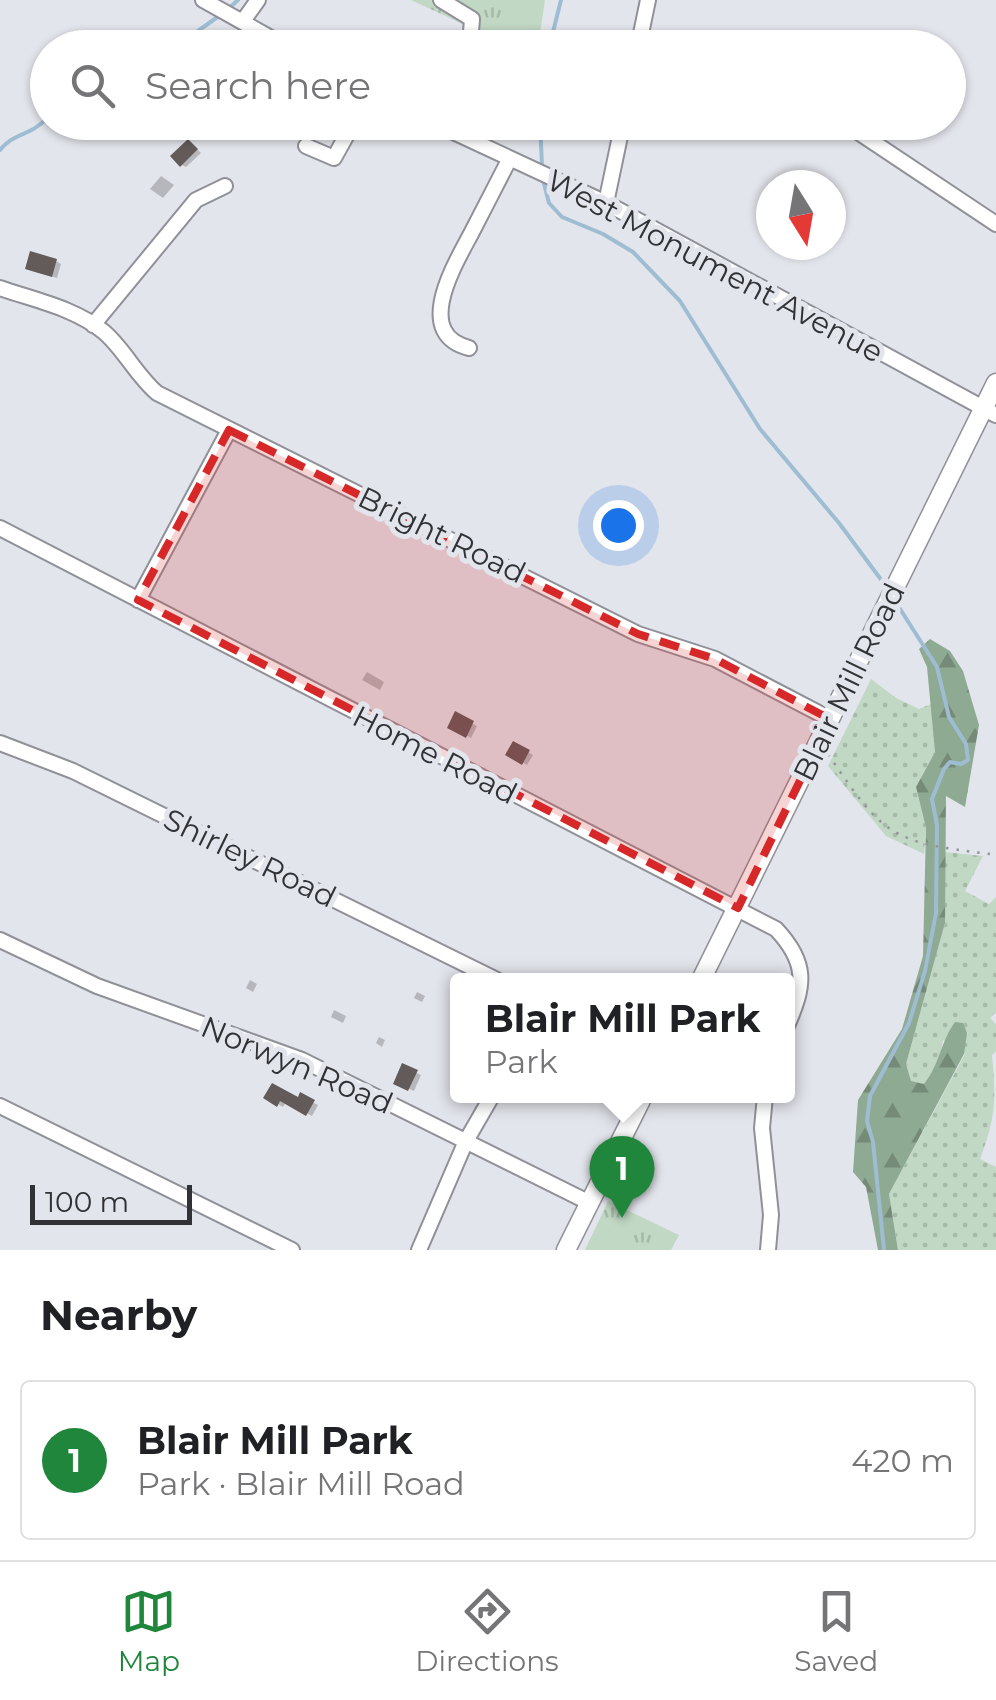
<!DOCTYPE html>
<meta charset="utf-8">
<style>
:root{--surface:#fff;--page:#f6f6f6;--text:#202124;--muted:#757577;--line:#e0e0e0;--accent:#20863b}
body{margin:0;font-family:Montserrat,sans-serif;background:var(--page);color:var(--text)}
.compass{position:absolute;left:756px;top:170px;width:90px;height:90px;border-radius:50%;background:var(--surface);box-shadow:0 2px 8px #0004;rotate:169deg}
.scale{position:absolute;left:30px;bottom:25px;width:162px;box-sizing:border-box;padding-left:10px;border:5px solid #313235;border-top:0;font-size:28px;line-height:35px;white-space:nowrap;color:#313235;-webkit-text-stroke:8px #e3e5ec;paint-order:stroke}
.you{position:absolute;left:618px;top:525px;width:35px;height:35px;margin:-25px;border:8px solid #fff;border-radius:50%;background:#1a73e8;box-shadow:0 0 0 15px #1a73e833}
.badge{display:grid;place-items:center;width:65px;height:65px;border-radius:50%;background:var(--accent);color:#fff;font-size:32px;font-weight:700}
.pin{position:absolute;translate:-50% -82px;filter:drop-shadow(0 2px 5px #0008)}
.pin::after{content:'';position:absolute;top:52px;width:35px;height:30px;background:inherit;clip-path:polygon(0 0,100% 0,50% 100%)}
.popup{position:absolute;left:450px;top:973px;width:345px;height:130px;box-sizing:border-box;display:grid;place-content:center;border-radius:10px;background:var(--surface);filter:drop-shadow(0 2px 8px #0005);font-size:32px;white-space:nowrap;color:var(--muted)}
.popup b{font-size:38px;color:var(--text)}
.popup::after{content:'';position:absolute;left:50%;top:100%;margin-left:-20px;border:20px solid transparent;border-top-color:var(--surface)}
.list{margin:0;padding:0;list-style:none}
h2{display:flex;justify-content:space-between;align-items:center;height:130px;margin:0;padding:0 40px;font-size:42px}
h2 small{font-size:32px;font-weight:400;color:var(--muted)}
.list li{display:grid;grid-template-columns:65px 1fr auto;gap:30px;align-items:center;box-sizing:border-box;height:160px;margin:0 20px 20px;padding:0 20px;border:2px solid var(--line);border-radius:10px}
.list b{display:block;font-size:38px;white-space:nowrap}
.list p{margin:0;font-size:32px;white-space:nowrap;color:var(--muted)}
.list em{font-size:32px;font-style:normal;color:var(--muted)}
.icon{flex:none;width:55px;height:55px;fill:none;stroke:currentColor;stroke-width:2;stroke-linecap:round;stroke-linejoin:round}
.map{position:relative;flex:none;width:996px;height:1250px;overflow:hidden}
.search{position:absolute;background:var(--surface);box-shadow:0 2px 8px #0004;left:30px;right:30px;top:30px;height:110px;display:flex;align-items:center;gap:25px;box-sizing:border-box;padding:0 35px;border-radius:55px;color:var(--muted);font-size:38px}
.sheet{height:310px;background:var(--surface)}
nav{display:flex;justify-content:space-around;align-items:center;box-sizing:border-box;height:140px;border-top:2px solid var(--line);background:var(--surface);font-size:28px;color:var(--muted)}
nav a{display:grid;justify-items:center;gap:5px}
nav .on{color:var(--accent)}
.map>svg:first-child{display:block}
</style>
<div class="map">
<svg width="996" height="1250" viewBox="0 0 996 1250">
<defs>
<pattern id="grass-dots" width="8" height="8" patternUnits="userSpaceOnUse" patternTransform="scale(2.5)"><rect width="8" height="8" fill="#c1d8c4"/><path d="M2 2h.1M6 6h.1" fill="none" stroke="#a6baa9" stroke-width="1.8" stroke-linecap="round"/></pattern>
<pattern id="forest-firs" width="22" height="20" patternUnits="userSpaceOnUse" patternTransform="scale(2.5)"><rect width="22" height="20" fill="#8eaa92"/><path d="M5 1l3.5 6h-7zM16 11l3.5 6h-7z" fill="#758b78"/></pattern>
<pattern id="park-tufts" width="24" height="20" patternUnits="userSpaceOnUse" patternTransform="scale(2.5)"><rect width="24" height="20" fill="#c1d8c4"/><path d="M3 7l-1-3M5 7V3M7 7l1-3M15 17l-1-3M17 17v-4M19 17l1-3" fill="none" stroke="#a6baa9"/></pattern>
</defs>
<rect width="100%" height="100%" fill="#e3e5ec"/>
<path fill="url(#grass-dots)" d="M871,679L896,698L919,709L931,704L935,752L916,787L926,828L924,854L886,836L828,766Z
M945,852L983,856L965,891L989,904L996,897V1012L990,1018L996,1024V1051L992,1055C996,1099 996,1117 980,1159L996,1167V1250H898L889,1194L965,1054L943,1040L938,1067L924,1084L911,1081L906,1064L945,923Z"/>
<path fill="url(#forest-firs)" d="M930,639L950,651L963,671L979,725L965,807L946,796L945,923L906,1064L911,1081L924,1084C940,1064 940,1043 955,1022L963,1023L967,1033L964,1054L889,1194L898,1250H878L866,1187L853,1172L858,1100L902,1029L923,956L926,828L916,787L935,752L927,667L919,649Z"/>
<path fill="url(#park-tufts)" d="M411,0H545L538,47H512Z
M608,1201L679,1235L671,1250H585Z"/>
<path fill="#0003" d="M193,145L201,153L186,167L182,165Z
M161,176L174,185L163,198L150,189Z
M56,261L61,264L57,278L32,271Z
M367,672L384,682L380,690L362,680Z
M456,715L477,726L471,738L450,727Z
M514,744L533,755L527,765L508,754Z
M250,980L257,984L253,992L246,988Z
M417,992L425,996L422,1002L414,998Z
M334,1010L346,1016L343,1023L331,1017Z
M379,1037L385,1040L382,1047L376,1043Z
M403,1067L421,1075L414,1091L396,1083Z
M301,1096L318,1105L312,1116L286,1102L283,1107L266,1097L298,1101Z"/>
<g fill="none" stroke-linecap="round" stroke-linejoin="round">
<path stroke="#9ebdd3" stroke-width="4" d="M227,10L238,0
M174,48L219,16
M549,48L561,0
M540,122L542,166
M0,150C14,132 30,137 48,117
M543,180L549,203L562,217L603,234L633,252L680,301L760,429L839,523L888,589
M884,1250L873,1142L867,1121L870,1096L909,1023L925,971L936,913L937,825L932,799L944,769L950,762L961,764L968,760L966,744L949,717L937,667L895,601"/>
</g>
<path fill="#625b59" d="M188,139L198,149L180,167L170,156Z
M30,251L57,259L52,277L25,269Z
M455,711L474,721L466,738L447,728Z
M513,741L530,750L522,765L505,755Z
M402,1063L418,1070L408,1091L393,1084Z
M272,1083L298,1097L300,1092L315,1100L306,1116L280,1101L277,1107L263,1098Z"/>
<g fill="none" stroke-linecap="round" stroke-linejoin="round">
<defs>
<path id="minor" d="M203,0L289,48
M441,0L472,19L471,32L463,48
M243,21L258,0
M638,48L648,0
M432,122L606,203L996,415
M843,122L996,224
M306,146L334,158L354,122
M606,203L623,122
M0,288C34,300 75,308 104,332C124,349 136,375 157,393L638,634L715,659L830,719
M93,325L196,200L225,186
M469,348C411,333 457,261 473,230C485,207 497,183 509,160
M0,528L776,929C808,963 805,985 787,1026
M138,600L229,430
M0,743L73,771L497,980
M0,940L97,986L302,1060L588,1202
M765,1096L762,1128L771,1215L768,1250
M0,1106L292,1250
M419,1250L466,1141L492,1096"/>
<path id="major" d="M701,980L996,383
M566,1250L643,1096"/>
</defs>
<use href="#minor" stroke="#909198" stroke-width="18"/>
<use href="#major" stroke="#909198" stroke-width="21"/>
<path stroke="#93959a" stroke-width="2.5" stroke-dasharray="2.5 8" stroke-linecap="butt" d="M828,754C884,837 891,842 990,854"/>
<use href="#minor" stroke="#fff" stroke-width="14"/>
<use href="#major" stroke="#fff" stroke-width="18"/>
</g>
<path fill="#d62828" fill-opacity="0.2" stroke="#d62828" stroke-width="8" stroke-dasharray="20 12" stroke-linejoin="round" d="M229,430L638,634L715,659L830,719L738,908L138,600Z"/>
<g text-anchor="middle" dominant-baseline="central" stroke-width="10" stroke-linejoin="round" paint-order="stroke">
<g font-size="30" fill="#313235" stroke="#e3e5ec">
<text transform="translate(715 266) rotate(28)">West Monument Avenue</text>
<text transform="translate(442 535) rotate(26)">Bright Road</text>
<text transform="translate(849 682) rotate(-64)">Blair Mill Road</text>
<text transform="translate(435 755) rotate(27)">Home Road</text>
<text transform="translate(250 858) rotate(26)">Shirley Road</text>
<text transform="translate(297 1065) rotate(23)">Norwyn Road</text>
</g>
</g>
</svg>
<svg class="compass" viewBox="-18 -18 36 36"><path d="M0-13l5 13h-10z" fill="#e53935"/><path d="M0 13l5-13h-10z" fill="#757577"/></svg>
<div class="scale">100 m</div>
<div class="you"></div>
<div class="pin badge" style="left:622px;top:1218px">1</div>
<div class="popup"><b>Blair Mill Park</b>Park</div>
<div class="search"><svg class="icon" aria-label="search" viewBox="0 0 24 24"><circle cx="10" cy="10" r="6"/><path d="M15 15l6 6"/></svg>Search here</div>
</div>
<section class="sheet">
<h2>Nearby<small></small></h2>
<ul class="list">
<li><span class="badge">1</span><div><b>Blair Mill Park</b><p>Park · Blair Mill Road</p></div><em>420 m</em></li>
</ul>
</section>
<nav>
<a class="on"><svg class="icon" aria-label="map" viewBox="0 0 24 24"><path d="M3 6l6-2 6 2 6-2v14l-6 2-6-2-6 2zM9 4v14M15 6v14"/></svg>Map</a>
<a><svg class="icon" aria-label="directions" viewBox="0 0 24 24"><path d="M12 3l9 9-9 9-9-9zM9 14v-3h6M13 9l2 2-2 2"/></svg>Directions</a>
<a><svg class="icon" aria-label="saved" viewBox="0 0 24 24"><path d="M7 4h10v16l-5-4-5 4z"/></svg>Saved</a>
</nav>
